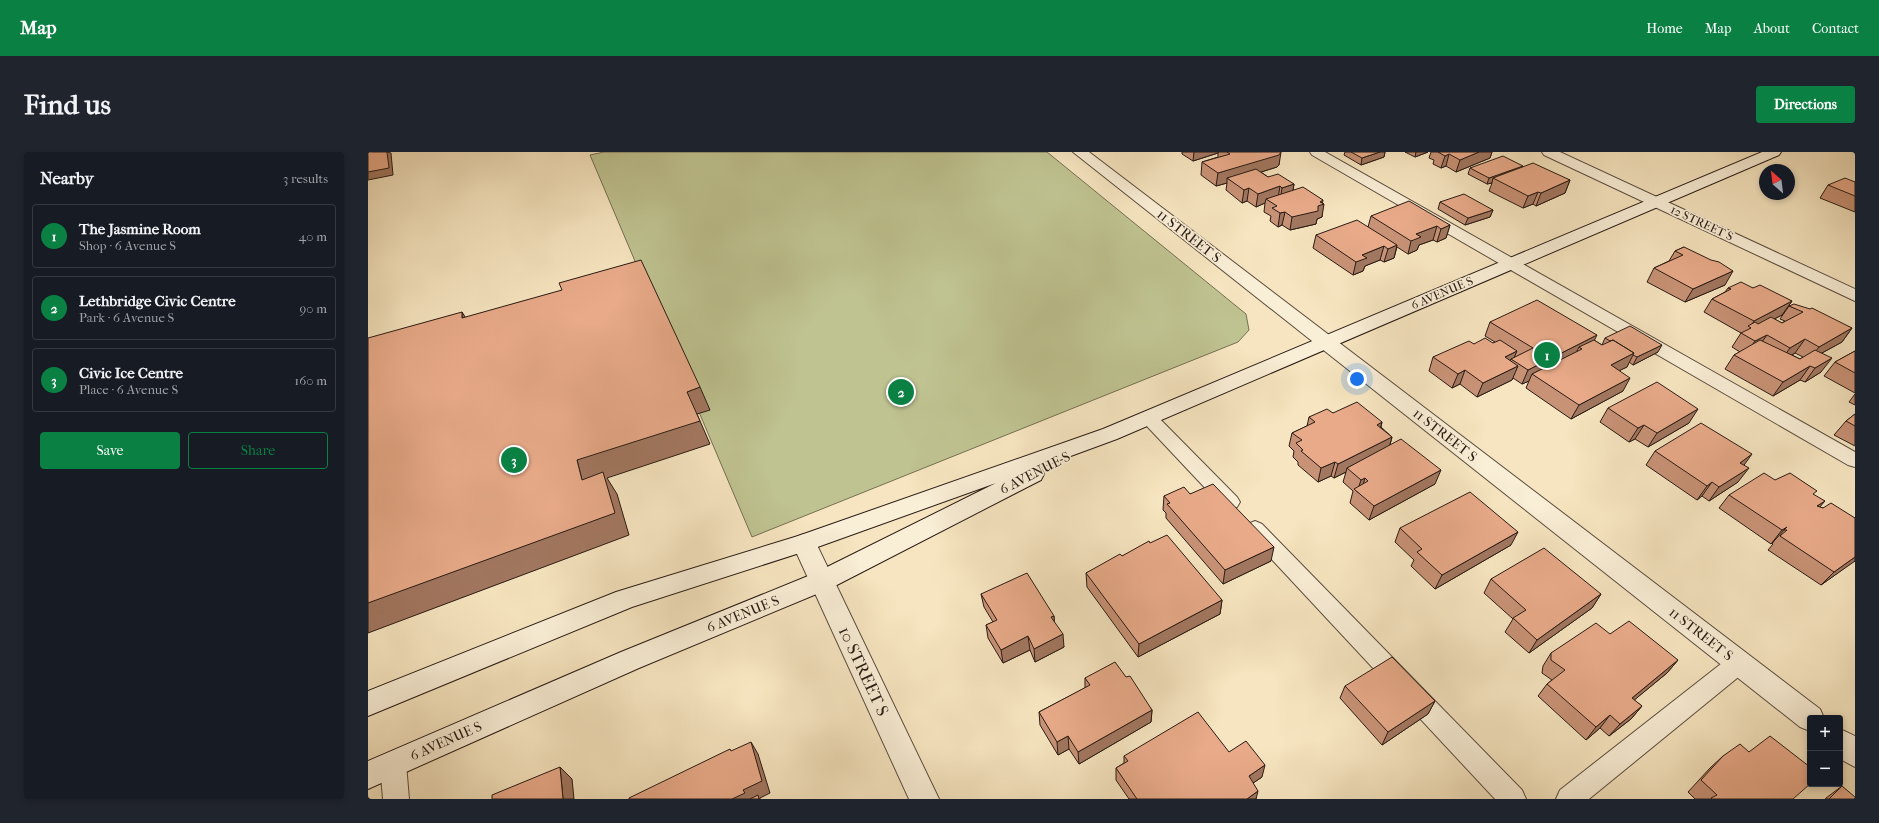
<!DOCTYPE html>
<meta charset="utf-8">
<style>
:root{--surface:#171b24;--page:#20242c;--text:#f1f3f6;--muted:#9ea1a6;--line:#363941;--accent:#0b8043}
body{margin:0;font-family:"IM FELL French Canon",serif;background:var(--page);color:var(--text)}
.controls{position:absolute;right:12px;bottom:12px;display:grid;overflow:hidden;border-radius:4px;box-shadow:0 2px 6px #0003}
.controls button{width:36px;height:36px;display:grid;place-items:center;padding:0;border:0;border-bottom:1px solid var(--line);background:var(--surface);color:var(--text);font:20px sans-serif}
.compass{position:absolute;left:1391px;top:12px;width:36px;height:36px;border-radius:50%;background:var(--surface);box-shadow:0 2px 6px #0003;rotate:332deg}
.you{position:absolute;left:989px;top:227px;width:14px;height:14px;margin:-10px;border:3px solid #fff;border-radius:50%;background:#1a73e8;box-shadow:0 0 0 6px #1a73e833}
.badge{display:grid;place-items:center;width:26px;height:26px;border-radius:50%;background:var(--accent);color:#fff;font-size:13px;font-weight:700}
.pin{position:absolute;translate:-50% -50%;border:2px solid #fff;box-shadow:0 1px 4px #0006}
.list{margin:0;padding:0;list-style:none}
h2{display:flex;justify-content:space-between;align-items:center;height:52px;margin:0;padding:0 16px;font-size:17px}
h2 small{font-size:13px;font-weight:400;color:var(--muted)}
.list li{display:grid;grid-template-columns:26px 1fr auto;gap:12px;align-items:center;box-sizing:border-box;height:64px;margin:0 8px 8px;padding:0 8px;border:1px solid var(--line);border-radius:4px}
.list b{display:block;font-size:15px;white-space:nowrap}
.list p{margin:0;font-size:13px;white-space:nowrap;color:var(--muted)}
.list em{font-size:13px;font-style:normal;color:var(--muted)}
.actions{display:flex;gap:8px;padding:12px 16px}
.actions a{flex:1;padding:9px 0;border:1px solid var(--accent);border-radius:4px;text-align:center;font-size:14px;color:var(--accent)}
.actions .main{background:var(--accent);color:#fff}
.map{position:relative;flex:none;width:1487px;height:647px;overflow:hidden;border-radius:4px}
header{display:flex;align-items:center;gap:24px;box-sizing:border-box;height:56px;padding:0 20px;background:var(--accent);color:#fff}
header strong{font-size:19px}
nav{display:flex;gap:22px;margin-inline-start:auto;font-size:14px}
.intro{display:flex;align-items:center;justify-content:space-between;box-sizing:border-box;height:96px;padding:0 24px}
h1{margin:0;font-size:28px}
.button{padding:10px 18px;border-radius:4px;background:var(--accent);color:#fff;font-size:14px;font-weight:700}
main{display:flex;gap:24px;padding:0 24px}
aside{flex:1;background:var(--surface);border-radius:4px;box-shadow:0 2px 6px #0003}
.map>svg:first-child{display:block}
</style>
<header>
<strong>Map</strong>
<nav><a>Home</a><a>Map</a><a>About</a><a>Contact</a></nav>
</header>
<div class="intro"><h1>Find us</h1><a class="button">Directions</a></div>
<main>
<aside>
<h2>Nearby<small>3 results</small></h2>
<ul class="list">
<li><span class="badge">1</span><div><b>The Jasmine Room</b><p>Shop · 6 Avenue S</p></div><em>40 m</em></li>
<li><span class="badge">2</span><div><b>Lethbridge Civic Centre</b><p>Park · 6 Avenue S</p></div><em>90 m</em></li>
<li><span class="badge">3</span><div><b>Civic Ice Centre</b><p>Place · 6 Avenue S</p></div><em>160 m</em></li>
</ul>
<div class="actions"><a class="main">Save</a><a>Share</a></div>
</aside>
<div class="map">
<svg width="1487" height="647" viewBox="0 0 1487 647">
<rect width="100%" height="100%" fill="#f6e5c0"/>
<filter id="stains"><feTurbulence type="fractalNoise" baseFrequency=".005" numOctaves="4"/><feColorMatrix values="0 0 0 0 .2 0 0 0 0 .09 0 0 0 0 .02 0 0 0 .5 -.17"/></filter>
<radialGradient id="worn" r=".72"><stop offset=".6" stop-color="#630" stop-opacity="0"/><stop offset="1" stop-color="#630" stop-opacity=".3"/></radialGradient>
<path fill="#bfc391" stroke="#746f52" d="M236,0H679L878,162L881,178L870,190L384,385L222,3Z"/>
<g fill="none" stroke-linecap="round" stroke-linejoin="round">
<defs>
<path id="service" d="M942,0H957L1487,300V315L1480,313L944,3Z
M781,260L787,262L869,345L872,350L869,355L862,357L855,355L775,270L772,266L775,262Z
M887,369L894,372L1154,638L1158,647H1127L880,382L877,377L880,372Z
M1371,501L1379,504L1382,511L1379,518L1221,647H1188L1192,638L1363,504Z
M25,600L34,604L38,612L41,647H15L12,612L16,604Z"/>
<path id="minor" d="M705,0H721L1452,557L1456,566H1442V579L1432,575Z
M1174,0H1192L1487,137V149L1176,3Z
M436,382L444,385L448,391L571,647H541L424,391L428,385Z
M1472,577L1487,584V615L1472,607Z"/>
<path id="secondary" d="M1394,0H1413L1411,3L749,287L670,316H673L676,322L673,328L463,436L271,516L0,637V609L253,500L445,422L628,331L444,397L264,455L0,564V539L248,440L430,384L735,277Z"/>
</defs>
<use href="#service" stroke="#5c4e3f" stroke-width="2"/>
<use href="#minor" stroke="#5c4e3f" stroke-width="2"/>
<use href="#secondary" stroke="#291b14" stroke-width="2"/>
<use href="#service" fill="#f9eed6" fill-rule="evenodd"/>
<use href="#minor" fill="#f9eed6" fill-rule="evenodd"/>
<use href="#secondary" fill="#f9eed6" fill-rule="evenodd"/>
</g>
<path fill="#c89276" stroke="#291b14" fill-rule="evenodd" d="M814,0H912L911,13L909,15L893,20L900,25L926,32L925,38L954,51V65L949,67L948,72L922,78L914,73L910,75L902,69L903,64L896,60L897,51L888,55L879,49L874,51L858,38L859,31L848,34L833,23L834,10L850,5V1L825,9L814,2Z
M977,0H1017L1016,5L993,13L976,3Z
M1037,0H1060L1047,5Z
M1063,0H1124L1122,6L1088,20L1078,14L1073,16L1065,12L1066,8L1061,6Z
M1155,15L1202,28L1197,41L1168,54L1165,52L1155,56L1121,39L1124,31L1119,32L1100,22L1102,16Z
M1487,30V60L1452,46L1460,33Z
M1072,50L1125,58L1122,65L1097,73L1070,57Z
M1003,64L1082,73L1078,86L1069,90L1065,88L1051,93L1049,98L1040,102L1029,95L1026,106L1016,110L1012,108L997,114L995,119L985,123L945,96L948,83L1000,75Z
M1316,95L1357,133L1317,150L1279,130L1286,116L1301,109L1307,99Z
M1360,136H1385L1424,149L1414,163L1406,167L1414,171L1417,169L1412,167L1421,154L1484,176L1474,190L1454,201L1453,220L1437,230L1432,228L1405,244L1357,217L1366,203L1372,200L1364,195L1373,181L1336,160L1344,147L1357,140ZM1427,201L1435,205L1432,207L1424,203Z
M1122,170L1226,188L1234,193L1237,186L1290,200L1265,213L1261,210L1259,215L1252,218L1255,239L1203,267L1158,236L1161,229L1154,232L1145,226L1144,228L1109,245L1092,232L1084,236L1061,219L1065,205L1106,192L1125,191L1127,190L1117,184Z
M1487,199V241L1456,224L1467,210Z
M1487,242V253L1481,250Z
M1240,256L1321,271L1280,295L1267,287L1261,290L1232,270Z
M965,261L1014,270L1013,275L1024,285L1022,293L1067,332L1001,368L982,351L985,339L975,330L978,320L966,326L963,324L950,330L930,313V310L925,305L926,299L921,294L924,281L939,274L941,265Z
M1487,262V294L1466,283L1478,269Z
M1287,299L1376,313L1370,330L1341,349L1334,344L1329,348L1278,313Z
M1407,328L1446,343L1452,355L1487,366V410L1486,409L1453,433L1400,398L1405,392H1404L1406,389L1403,392L1351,356L1361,343Z
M822,342L903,409L855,432L798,366V361L795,358L796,344Z
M1032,376L1143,393L1067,437L1043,414L1046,408L1027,390Z
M782,391L854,448L852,462L770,505L719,435L718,421Z
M1123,427L1233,442L1224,456L1161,501L1137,480L1145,467L1116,441Z
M613,442L686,464V470L696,495L667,510L662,498L635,511L620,486L618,473L625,470L616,455Z
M1242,482L1310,508L1299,521L1266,548L1274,554L1263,567L1241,584L1232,576L1218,588L1170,544L1179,532L1184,528L1174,521L1175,514L1183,501Z
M758,525L784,558L783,570L711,612L701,597L690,603L672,573L671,560L717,536V526Z
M977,534L1067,549L1060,562L1014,593L972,546Z
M861,600L894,625L885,631L888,647H761L748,628V616L756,611V604Z
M1381,600L1425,647H1327L1320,640L1342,616L1355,604Z
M1474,634L1487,647H1457L1458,646Z"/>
<path fill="#a27760" stroke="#291b14" d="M19,0L23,1L25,23L0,28V20Z
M826,0H851L850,1L825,9Z
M913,0L911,13L909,15L864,29L859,26V31L848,34L850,21Z
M1012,0H1017L1016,5L993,13L994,6Z
M1048,0H1060L1047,5Z
M1111,0H1124L1122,6L1088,20L1092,8Z
M1081,2L1078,14L1073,16L1077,4Z
M1155,14L1152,21L1125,26L1124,31L1119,32L1121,26Z
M1202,28L1197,41L1168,54L1173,41Z
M926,32L924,45L912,49L914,36Z
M912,34L910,47H898L897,51L888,55L890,42Z
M881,36L879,49L874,51L876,38Z
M1170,40L1165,52L1155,56L1160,44Z
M955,48L954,53L956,52L954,65L949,67L948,72L922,78L924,65Z
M1125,58L1122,65L1097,73L1100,66Z
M917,60L914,73L910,75L912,61Z
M1082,73L1078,86L1069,90L1073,77Z
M1069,74L1065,88L1051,93L1049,98L1040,102L1043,89L1048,82Z
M1029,93L1026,106L1016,110L1020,97Z
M1016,94L1012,108L997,114L995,119L985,123L988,110L994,103Z
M1365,119L1357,133L1317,150L1325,137Z
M1424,149L1414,163L1379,181L1383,176L1382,175L1386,169Z
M94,160L108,182L94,166Z
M1484,176L1474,190L1441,208L1451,195Z
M1229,183L1222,197H1214L1211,195L1206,205L1164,222L1161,229L1154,232L1160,218Z
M1399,183L1389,197L1377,203L1387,189Z
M1437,187L1427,201L1412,210L1422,196Z
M1294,193L1290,200L1265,213L1269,205Z
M1149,199L1145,208L1143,207L1139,215L1137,205Z
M1266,201L1259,215L1236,226L1243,213Z
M1464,206L1453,220L1437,230L1447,216Z
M1150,214L1144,228L1109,245L1115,231Z
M1442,214L1432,228L1405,244L1415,230Z
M1097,218L1092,232L1084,236L1090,222Z
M1262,226L1255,239L1203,267L1211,253Z
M332,235L342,258L329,262L342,292L239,326L249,342L261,383L0,481V451L214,328L209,308L319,240Z
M1330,257L1321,271L1280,295L1289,281Z
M1014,270L1010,284L1009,273Z
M1276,273L1267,287L1261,290L1270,276Z
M1024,285L1020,299L979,316L978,320L966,326L970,312Z
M1384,302L1374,316L1372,311Z
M967,310L963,324L950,330L953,316Z
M1381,316L1370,330L1341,349L1351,335Z
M1073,318L1067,332L1001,368L1006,354Z
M997,326L993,340H989L993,328Z
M1344,330L1334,344L1329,348L1339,334Z
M1457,349L1445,363L1449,354Z
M1419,375L1406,389L1403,392L1414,378Z
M1150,380L1143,393L1067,437L1074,423Z
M906,395L903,409L855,432L857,418Z
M1487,405V409L1453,433L1466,420Z
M1233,442L1224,456L1161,501L1169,488Z
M854,448L852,462L770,505L771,492Z
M686,464L687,478L683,465Z
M695,482L696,495L667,510L666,497Z
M660,484L662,498L635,511L633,498Z
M1310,508L1299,521L1253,559L1264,546Z
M1067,549L1060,562L1014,593L1020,580Z
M1274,554L1263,567L1241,584L1252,572Z
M784,558L783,570L711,612L710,600Z
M1242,563L1232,576L1218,588L1228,575Z
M700,584L701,597L690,603L689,590Z
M383,590L390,602L402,641L392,646V647H364L375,638Z
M897,613L894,625L878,636L881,624Z
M192,615L204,627L206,647H195Z
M890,639L888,647H879Z"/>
<path fill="#e8aa89" stroke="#291b14" d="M0,0H19L21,16L0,20Z
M859,0H913L911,3L850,21L834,10L862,2Z
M983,0H1012L994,6Z
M1070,0H1111L1092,8L1081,2L1077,4Z
M1135,4L1155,14L1121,26L1102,16Z
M1165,11L1202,28L1173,41L1170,40L1160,44L1125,26Z
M888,17L900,25L910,22L926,32L914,36L912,34L890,42L881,36L876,38L859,26Z
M1477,26L1487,30V44L1460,33Z
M935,35L955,48L952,50L956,52L950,54V59L924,65L917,60L912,61L904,56L909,54L898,47Z
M1096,42L1125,58L1100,66L1072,50Z
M1041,49L1082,73L1073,77L1069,74L1048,82L1053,85L1043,89L1003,64Z
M989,68L1029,93L1020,97L1016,94L994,103L999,106L988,110L948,83Z
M1316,95L1343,108L1351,110L1365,119L1325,137L1286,116L1315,103L1307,99Z
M273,108L332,235L319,240L332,269L209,308L214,328L235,320L247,361L0,451V186L94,160V166L194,138L191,131Z
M1373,130L1385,136L1392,133L1424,149L1386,169L1344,147L1363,137L1360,136Z
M1169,148L1229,183L1160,218L1143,207L1165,196L1122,170Z
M1426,152L1442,157L1444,156L1484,176L1451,195L1437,187L1422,196L1399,183L1387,189L1373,181L1383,176L1380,174L1387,170L1390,172L1403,165L1414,171L1435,160L1421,154Z
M1262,174L1294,193L1269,205L1265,203L1266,201L1245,188L1242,189L1237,186Z
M1117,186L1125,191L1132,188L1149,199L1137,205L1150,214L1115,231L1097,218L1090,222L1065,205L1101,189L1106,192Z
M1226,188L1234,193L1245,188L1266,201L1243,213L1262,226L1211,253L1164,222L1214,197L1211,195Z
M1392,188L1432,207L1447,198L1464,206L1447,216L1442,214L1415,230L1366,203Z
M1487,199V221L1467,210Z
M1289,230L1330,257L1289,281L1276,273L1270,276L1240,256Z
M989,250L1014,270L1009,273L1024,285L970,312L967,310L953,316L933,299L935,298L928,291L934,288L924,281L947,270L941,265L959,257L965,261Z
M1487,262V274L1478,269Z
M1333,271L1384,302L1372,311L1381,316L1351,335L1344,330L1339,334L1287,299Z
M1033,287L1073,318L1006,354L986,337L1000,329L997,326L993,328L979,316Z
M1396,321L1407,328L1422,321L1449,339L1445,342L1457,349L1449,354L1455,356L1463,351L1487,366V405L1466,420L1412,384L1419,378H1416L1419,375L1414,378L1361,343Z
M845,332L906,395L857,418L799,352L802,351L796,344L816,335L822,342Z
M1102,340L1150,380L1074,423L1049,400L1054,397L1032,376Z
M799,383L854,448L771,492L718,421L752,402L754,404L781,389L782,391Z
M1176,396L1233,442L1169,488L1145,466L1158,458L1123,427Z
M659,421L686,464L683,465L695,482L666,497L660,484L633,498L618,473L629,468L613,442Z
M1261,469L1310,508L1264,546L1274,554L1252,572L1242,563L1228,575L1179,532L1197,518L1183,508V501L1228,471L1242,482Z
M1024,505L1067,549L1020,580L977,534Z
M747,510L758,525L762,524L784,558L710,600L700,584L689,590L671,560L722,533L717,526Z
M830,560L861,600L878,589L897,613L881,624L890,639L879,647H769L748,616L760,609L756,604Z
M1402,584L1442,615V632L1425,647H1344L1343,646L1349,643L1333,628L1355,604L1372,592L1381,600Z
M383,590L394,629L375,638L377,641L364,647H261V646L362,597L363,599Z
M192,615L195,647H124V643Z
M1474,634L1487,645V647H1461Z
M390,643L391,647H382Z"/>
<g text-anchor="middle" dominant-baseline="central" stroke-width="3.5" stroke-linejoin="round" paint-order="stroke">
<g font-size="12" fill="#291b14" stroke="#f9eed6">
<text transform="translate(1334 71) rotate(25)">12 STREET S</text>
<text transform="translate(1074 141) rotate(-23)">6 AVENUE S</text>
</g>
<g font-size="14" fill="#291b14" stroke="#f9eed6">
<text transform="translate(821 84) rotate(38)">11 STREET S</text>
<text transform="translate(1077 283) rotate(38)">11 STREET S</text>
<text transform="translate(667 321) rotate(-27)">6 AVENUE S</text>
<text transform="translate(375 462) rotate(-22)">6 AVENUE S</text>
<text transform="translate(1333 482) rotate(38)">11 STREET S</text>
<text transform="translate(78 589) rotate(-24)">6 AVENUE S</text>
</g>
<g font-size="17" fill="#291b14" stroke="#f9eed6">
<text transform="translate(496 519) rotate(65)">10 STREET S</text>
</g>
</g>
<rect width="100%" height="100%" filter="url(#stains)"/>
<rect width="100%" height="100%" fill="url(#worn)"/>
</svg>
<div class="controls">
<button>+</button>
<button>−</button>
</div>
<svg class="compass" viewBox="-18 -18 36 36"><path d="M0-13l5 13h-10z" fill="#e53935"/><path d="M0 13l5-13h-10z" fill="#9ea1a6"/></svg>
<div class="you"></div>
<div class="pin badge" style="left:1179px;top:203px">1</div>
<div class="pin badge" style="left:533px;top:240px">2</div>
<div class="pin badge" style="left:146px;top:308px">3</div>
</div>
</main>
